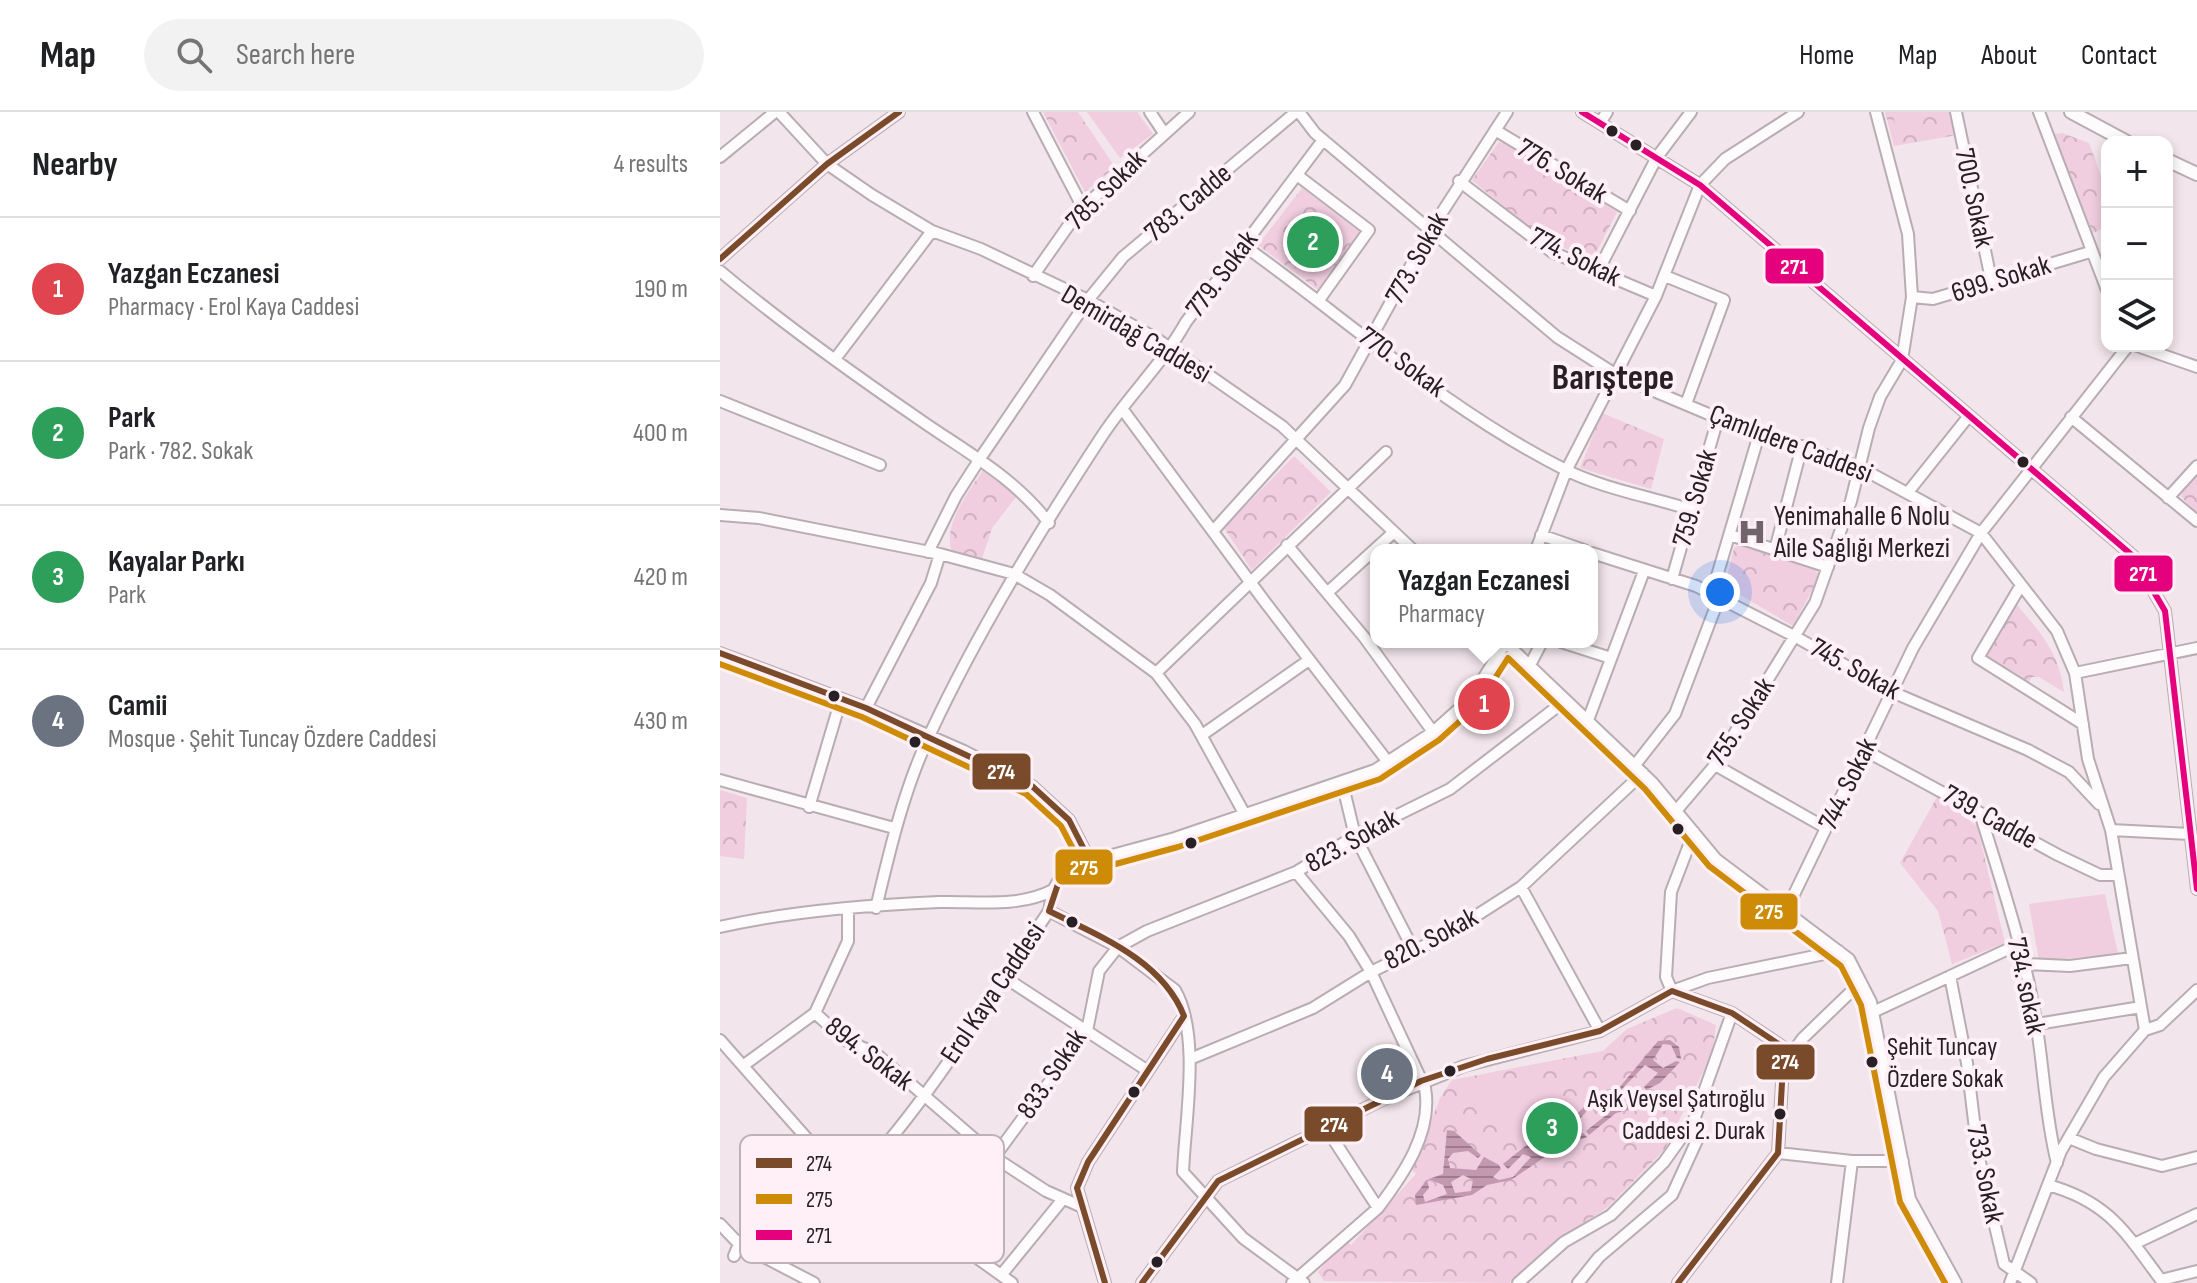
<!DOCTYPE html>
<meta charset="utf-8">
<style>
:root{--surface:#fff;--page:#f2f2f2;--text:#202124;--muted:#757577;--line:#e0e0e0;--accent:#ea580c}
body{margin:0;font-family:"Sofia Sans Condensed",sans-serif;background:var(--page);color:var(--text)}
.controls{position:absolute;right:24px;top:24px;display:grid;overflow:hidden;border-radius:16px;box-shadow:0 4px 12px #0003}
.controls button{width:72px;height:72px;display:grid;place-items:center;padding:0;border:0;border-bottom:2px solid var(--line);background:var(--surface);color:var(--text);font:40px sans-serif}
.you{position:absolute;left:1000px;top:480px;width:28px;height:28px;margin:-20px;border:6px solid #fff;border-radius:50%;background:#1a73e8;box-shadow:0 0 0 12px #1a73e833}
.badge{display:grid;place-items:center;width:52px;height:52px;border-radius:50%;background:var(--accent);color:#fff;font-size:26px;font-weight:700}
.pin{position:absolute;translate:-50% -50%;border:4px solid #fff;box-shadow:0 2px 8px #0006}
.popup{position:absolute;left:650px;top:432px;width:228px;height:104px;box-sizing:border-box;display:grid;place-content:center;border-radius:16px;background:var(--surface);filter:drop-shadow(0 2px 6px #0005);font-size:26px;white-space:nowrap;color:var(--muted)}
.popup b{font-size:30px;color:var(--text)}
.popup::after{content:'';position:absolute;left:50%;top:100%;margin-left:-16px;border:16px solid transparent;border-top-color:var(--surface)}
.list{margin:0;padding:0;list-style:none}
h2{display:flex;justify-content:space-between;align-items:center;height:104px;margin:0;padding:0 32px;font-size:34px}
h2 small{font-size:26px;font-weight:400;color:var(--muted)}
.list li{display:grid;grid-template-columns:52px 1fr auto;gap:24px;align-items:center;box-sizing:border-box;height:144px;padding:0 32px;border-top:2px solid var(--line)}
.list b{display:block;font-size:30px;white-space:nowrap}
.list p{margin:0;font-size:26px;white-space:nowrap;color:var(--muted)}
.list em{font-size:26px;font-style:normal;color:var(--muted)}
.icon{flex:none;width:44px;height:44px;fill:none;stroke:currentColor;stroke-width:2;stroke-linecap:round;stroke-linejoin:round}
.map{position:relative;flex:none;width:1477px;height:1171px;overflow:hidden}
header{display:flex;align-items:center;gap:48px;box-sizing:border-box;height:112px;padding:0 40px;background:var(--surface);border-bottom:2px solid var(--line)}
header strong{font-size:38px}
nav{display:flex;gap:44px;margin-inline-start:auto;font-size:28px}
.search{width:560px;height:72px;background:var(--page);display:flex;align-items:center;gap:20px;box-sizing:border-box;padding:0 28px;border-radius:44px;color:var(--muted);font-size:30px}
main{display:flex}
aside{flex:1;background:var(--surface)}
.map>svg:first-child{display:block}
</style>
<header>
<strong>Map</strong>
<div class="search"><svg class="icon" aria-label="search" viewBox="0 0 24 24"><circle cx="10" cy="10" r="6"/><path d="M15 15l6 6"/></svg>Search here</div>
<nav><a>Home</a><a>Map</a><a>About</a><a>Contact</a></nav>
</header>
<main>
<aside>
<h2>Nearby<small>4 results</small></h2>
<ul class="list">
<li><span class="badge" style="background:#e0444e">1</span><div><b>Yazgan Eczanesi</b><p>Pharmacy · Erol Kaya Caddesi</p></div><em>190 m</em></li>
<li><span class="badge" style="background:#2e9e5b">2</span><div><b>Park</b><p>Park · 782. Sokak</p></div><em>400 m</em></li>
<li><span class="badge" style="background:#2e9e5b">3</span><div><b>Kayalar Parkı</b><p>Park</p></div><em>420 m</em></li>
<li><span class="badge" style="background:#6b7280">4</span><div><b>Camii</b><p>Mosque · Şehit Tuncay Özdere Caddesi</p></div><em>430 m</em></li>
</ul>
</aside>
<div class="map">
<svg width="1477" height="1171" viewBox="0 0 1477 1171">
<defs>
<pattern id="park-crowns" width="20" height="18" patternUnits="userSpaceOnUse" patternTransform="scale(2)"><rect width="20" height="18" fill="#f0cddf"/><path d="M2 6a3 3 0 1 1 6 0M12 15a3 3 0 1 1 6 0" fill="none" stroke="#ceb0bf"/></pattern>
<pattern id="water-rules" width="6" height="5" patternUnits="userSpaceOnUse" patternTransform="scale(2)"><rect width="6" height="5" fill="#c399af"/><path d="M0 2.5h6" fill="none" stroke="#9e7c8e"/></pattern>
</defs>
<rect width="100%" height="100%" fill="#f2e5eb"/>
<path fill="url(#park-crowns)" d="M323,0H358L395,55L365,80Z
M1165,0H1231L1237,23L1174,34Z
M1342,21L1369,31L1387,80V114L1373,121L1334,28L1335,22Z
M779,30L789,32L897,100L872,149L819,124L752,68Z
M582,76L648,126L605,183L538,133Z
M882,301L944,327L931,377L860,356Z
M574,344L611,380L532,458L504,416Z
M263,358L296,385L272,416L261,450L234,443C219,416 249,380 263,358Z
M1477,360V403L1461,384L1463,376Z
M1019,433L1096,457L1099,465L1073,514L1005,474L1014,436Z
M1295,491C1321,521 1339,540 1344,580L1319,565H1312L1304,577L1260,549Z
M0,678L27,686L24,747L0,744Z
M1217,685L1257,714L1285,831L1232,852L1218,799L1180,751Z
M957,896L996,913L992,942L945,1037L888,1095L829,1134L789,1171L604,1169L598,1160L625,1128L631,1133L696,1062L692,1058L720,986L732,968L883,939L907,917Z"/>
<path fill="#f0cddf" d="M367,0H417L433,22L400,46Z
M1172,0H1193L1198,17L1178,22Z
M604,97L635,120L623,136L592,114Z
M1060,448L1090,462L1080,481L1050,466Z
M1385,782L1398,842L1319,849L1309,792Z
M777,959L789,977L813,961L831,987L782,1020L764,994L756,999L744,981Z"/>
<path fill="url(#water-rules)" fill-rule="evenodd" d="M950,928L959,935L961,947L957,946L951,933L943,932L933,948L943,956L956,949L960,950L940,971L926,978L924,975L938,961L925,953L901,978L899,976L938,929Z
M922,975L923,979L909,998L896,1001L869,1023L866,1019L890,1000L886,991L870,995L858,1009L849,1010L867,992L896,977L900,980L896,992L904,995Z
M847,1012L852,1023L863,1021L867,1025L838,1036L791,1068L767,1073L752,1083L696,1093L695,1083L707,1068L709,1076L703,1083L705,1090L727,1082L723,1073L709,1067L723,1062L727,1018L734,1019L761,1043L758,1046L748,1039L733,1041L728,1047L730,1056L756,1058L764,1045L779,1053L781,1057L773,1065L779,1068L793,1065L811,1045L803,1042L788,1057L783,1052L808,1032L832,1027ZM743,1063L753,1068L751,1079L735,1081L731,1070Z"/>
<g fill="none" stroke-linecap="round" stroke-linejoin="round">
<defs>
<path id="minor" d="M59,0L107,52L152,83L212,119L261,137L368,188L437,227L562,314L693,438
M313,0L363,96
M430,0L444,21
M579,0L595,21L837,225L898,264L998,306L1137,354L1261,421L1337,519L1355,561L1368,647L1391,718L1425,918
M862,0L980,73L1413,444L1445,499L1477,777
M1236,0L1272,172
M1319,0L1387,178
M880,11L887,0
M775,18L910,99
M0,45L55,0
M577,63L649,118L599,188
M739,69L832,140L936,184
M523,133C629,209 727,298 844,357C880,376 932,385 972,398
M0,147L107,52L179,0
M0,159C62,211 129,259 196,305C244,339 292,363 329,411
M878,159L937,45L971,0
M313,164L358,100L469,0
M945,164L1004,188L966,292
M1192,185L1213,187L1370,140
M1417,234L1477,255
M115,247L212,119
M0,289L160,353
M403,298L545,490L668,650
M1351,305L1477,409
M1189,379L1248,305
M1448,386L1477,354
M0,403L39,406L220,442L294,462L330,483L436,561L475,612L524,701
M494,418L625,273L710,119L787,0
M821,423L864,438
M1010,423L1108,455
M567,433L644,525L713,620
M816,438L846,359L936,184L980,73L1005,47L1078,0
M1055,438L1082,334
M208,440L236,384L261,345L368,188L403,145L576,0
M872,441L976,474L1076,525L1172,580L1308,638L1349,660L1379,692
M952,467L998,306
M1301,473L1258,546L1363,612
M608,480L674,420
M992,481L1040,319
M785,530L932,670L996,747L1129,847L1151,890L1190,1087L1236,1171
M841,530L891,546
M0,541L146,596L244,639L312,674L349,708L370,749
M810,553L822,530
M436,561L666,340
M1355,561L1477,536
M146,596L211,471L220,442
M868,608L924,459
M482,623L589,548
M1144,638L1338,743L1380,763H1398
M915,653L955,602L999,486
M995,653L1106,716
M0,668L174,716
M622,670L635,724L694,839
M89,695L121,587
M956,699L995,653L1095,491L1131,389L1149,316L1160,285L1182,248L1192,185L1188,122L1156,0
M1260,701C1281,770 1305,839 1316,910C1324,957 1325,1004 1337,1051
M1391,718L1470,722
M801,775L880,919
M156,796C170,737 184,677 210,622C258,519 318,422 380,327C406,286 442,253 466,210L603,28
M329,799L398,835L455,878C481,923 465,1009 463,1060L523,1126L584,1171
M1066,799L1193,536L1261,421L1408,234
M0,815C70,799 147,793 219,790C257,789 299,796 333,778
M1305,852L1350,854L1412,846
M1230,864L1247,951L1258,1042L1284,1152L1311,1171
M284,865L428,959
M952,879L946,865L951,780L974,720
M952,879L1012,901L1072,941
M1153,900L1299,832
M95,901L125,928L155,941L280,1049L326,1079L360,1094
M1317,912L1421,895
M0,928L98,1039L140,1062L292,1171
M470,947L593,896L651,860L726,823L801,775L923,661
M24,953L95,901L128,829V798
M606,1016L658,1096
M1349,1026L1376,1037L1442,1054L1477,1045
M1058,1041L1132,1049H1183
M140,1062C213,983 269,887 329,799L333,778L343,761L370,749L455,726L655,658L713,620L751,586L786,530
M1328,1073C1389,1090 1405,1120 1441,1168L1477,1159
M0,1112L19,1132L94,1171
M214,1115L275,1044L367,919L379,859L398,835L427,819L576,760L635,724L730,677L846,588
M1414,1132L1477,1102
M14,1144L19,1132L98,1039
M282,1162L343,1087
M385,1171L357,1076L368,1050L463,906
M422,1171L498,1069L666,986L744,954L880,919L952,879L988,866L1119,839
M572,1171L658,1096C683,1063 713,1020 705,976L651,860L629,824L576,760
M798,1171L844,1130L891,1103L944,1050L974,1008L1012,901
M858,1171L879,1145L952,1083L979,1024L974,1008
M958,1171L1058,1041L1063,953L1083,926L1141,870
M1117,1171L1132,1049
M1290,1171L1341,1039L1384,965L1425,918L1440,913L1477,878"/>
<path id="major" d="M1351,0L1407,30
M1447,48L1477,62"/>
</defs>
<use href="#minor" stroke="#b8adb2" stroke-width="14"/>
<use href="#major" stroke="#b8adb2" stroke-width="16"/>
<use href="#minor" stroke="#fdfbfc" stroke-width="10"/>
<use href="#major" stroke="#fdfbfc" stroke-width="12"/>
<defs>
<path id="bus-1" d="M0,147L107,52L179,0
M0,541L146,596L312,674L349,708L370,749L340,766L329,799C379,824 442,848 464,904L368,1050L357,1076L385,1171
M422,1171L498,1069L701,969L767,947L880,919L952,879L1012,901L1072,941L1063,953L1058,1041L958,1171"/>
<path id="bus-2" d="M0,552L142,605L306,682L341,714L362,754L370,759L458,735L660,667L719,628L758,593L788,546L925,677L989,754L1121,854L1141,893L1180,1090L1225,1171"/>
<path id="bus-3" d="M862,0L980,73L1413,444L1445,499L1477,777"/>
</defs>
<use href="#bus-1" stroke="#fff0f7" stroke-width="12"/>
<use href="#bus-2" stroke="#fff0f7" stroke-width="12"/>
<use href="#bus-3" stroke="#fff0f7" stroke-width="12"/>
<use href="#bus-1" stroke="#7a4b2a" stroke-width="6"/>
<use href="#bus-2" stroke="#ce8b07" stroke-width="6"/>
<use href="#bus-3" stroke="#e5007d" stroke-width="6"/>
</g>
<defs>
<symbol id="hospital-bare" viewBox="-9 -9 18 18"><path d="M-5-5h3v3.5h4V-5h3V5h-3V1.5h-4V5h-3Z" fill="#6f656a" stroke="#fff0f7" stroke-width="2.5" paint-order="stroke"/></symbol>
</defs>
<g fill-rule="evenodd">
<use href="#hospital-bare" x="1012" y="400" width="40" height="40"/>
</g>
<g fill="#282024" stroke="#fff0f7" stroke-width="3">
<circle cx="892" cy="19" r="7"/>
<circle cx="916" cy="33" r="7"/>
<circle cx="1303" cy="350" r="7"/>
<circle cx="114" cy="584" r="7"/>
<circle cx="195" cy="630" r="7"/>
<circle cx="958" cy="717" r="7"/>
<circle cx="471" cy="731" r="7"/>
<circle cx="352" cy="810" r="7"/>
<circle cx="1152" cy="950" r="7"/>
<circle cx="730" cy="959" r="7"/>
<circle cx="414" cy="980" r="7"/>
<circle cx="1060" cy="1002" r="7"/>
<circle cx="437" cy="1150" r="7"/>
</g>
<g text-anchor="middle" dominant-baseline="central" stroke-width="8" stroke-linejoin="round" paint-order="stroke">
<g font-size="26" fill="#282024" stroke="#fff0f7" text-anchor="start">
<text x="1167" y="935">Şehit Tuncay<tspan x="1167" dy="32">Özdere Sokak</tspan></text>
<text x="1045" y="987" text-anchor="end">Aşık Veysel Şatıroğlu<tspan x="1045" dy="32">Caddesi 2. Durak</tspan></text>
</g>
<g font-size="28" fill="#282024" stroke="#fff0f7">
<text transform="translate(842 59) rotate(31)">776. Sokak</text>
<text transform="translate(386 78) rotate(-45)">785. Sokak</text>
<text transform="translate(1254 86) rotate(78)">700. Sokak</text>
<text transform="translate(468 91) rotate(-40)">783. Cadde</text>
<text transform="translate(855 145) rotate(27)">774. Sokak</text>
<text transform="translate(697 146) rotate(-61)">773. Sokak</text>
<text transform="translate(502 162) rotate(-53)">779. Sokak</text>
<text transform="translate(1281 167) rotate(-17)">699. Sokak</text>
<text transform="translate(416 222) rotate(30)">Demirdağ Caddesi</text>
<text transform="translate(682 250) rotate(36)">770. Sokak</text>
<text transform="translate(1071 332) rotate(21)">Çamlıdere Caddesi</text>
<text transform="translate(975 386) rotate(-74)">759. Sokak</text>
<text transform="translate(1135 557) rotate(29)">745. Sokak</text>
<text transform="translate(1021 610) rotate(-57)">755. Sokak</text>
<text transform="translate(1128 672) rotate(-64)">744. Sokak</text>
<text transform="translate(1270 705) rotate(29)">739. Cadde</text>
<text transform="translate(632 729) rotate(-29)">823. Sokak</text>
<text transform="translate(711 827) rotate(-28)">820. Sokak</text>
<text transform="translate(1306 874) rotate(78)">734. sokak</text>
<text transform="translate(273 881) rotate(-56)">Erol Kaya Caddesi</text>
<text transform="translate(149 942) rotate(37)">894. Sokak</text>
<text transform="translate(332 962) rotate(-56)">833. Sokak</text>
<text transform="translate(1265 1062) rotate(79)">733. Sokak</text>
</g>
<g font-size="28" fill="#282024" stroke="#fff0f7" text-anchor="start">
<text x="1054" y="404">Yenimahalle 6 Nolu<tspan x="1054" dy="32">Aile Sağlığı Merkezi</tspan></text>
</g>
<g font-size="36" font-weight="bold" fill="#282024" stroke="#fff0f7">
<text x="893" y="266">Barıştepe</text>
</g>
</g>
<rect x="20" y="1023" width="264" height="128" rx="12" fill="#fff0f7" stroke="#beb2b8" stroke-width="2"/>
<rect x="36" y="1046" width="36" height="10" fill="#7a4b2a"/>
<rect x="36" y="1082" width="36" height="10" fill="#ce8b07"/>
<rect x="36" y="1118" width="36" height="10" fill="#e5007d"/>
<g font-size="22" fill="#282024">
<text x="86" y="1059">274</text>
<text x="86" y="1095">275</text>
<text x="86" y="1131">271</text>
</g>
<g stroke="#fff0f7" stroke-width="3">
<rect x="1044" y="135" width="61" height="38" rx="8" fill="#e5007d"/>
<rect x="1393" y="442" width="61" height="39" rx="8" fill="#e5007d"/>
<rect x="251" y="640" width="61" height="39" rx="8" fill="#7a4b2a"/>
<rect x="334" y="736" width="60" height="38" rx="8" fill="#ce8b07"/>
<rect x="1019" y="780" width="60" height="39" rx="8" fill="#ce8b07"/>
<rect x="1035" y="931" width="61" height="38" rx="8" fill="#7a4b2a"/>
<rect x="583" y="993" width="61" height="38" rx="8" fill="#7a4b2a"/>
</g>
<g font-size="22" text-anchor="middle" font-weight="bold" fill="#fff">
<text x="1074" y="162">271</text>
<text x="1423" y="469">271</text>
<text x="281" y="667">274</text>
<text x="364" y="763">275</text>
<text x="1049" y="807">275</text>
<text x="1065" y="957">274</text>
<text x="614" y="1020">274</text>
</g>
</svg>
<div class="controls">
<button>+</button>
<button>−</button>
<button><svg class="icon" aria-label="layers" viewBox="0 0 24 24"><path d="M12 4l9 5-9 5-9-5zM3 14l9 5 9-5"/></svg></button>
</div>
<div class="you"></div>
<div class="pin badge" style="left:764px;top:592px;background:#e0444e">1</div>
<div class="popup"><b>Yazgan Eczanesi</b>Pharmacy</div>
<div class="pin badge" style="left:593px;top:130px;background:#2e9e5b">2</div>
<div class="pin badge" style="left:832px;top:1016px;background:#2e9e5b">3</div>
<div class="pin badge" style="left:667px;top:962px;background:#6b7280">4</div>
</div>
</main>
